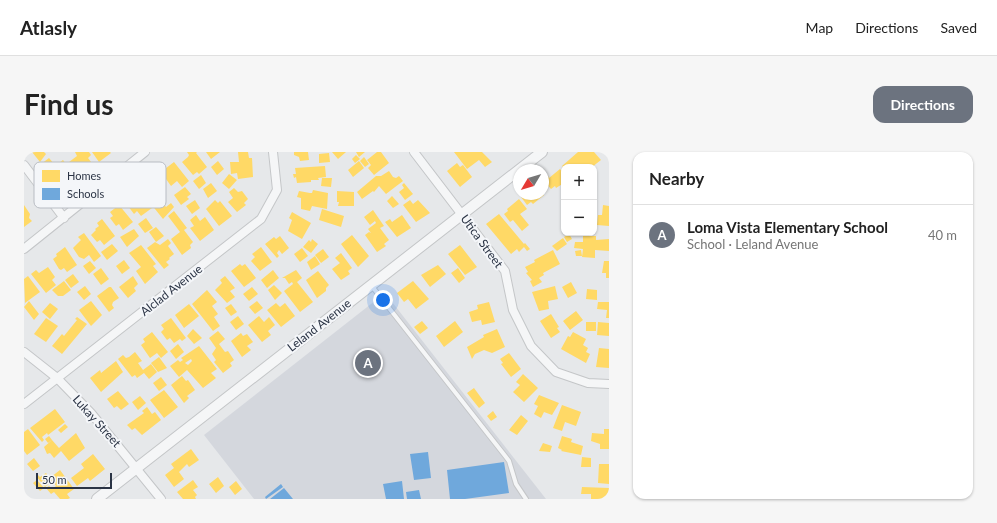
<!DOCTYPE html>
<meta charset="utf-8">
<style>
:root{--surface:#fff;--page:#f6f6f6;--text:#222;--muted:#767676;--line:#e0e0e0;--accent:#6c737f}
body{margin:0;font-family:Lato,sans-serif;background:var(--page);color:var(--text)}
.controls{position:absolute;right:12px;top:12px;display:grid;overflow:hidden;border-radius:8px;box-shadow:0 1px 3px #0004}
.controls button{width:36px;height:36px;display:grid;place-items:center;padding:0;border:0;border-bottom:1px solid var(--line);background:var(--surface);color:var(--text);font:20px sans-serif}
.compass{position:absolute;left:489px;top:12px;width:36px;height:36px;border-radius:50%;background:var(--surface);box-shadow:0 1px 3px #0004;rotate:232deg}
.scale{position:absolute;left:12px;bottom:10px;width:76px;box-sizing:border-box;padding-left:4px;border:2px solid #2b3445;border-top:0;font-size:11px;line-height:14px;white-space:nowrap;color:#2b3445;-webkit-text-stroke:3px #f4f6f9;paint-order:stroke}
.you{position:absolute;left:359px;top:148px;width:14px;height:14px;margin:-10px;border:3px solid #fff;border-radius:50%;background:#1a73e8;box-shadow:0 0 0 6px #1a73e833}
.badge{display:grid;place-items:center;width:26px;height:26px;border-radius:50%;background:var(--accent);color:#fff;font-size:13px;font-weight:700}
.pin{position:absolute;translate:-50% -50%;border:2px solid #fff;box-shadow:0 1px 4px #0006}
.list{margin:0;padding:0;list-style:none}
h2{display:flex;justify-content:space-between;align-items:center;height:52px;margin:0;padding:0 16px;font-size:17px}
h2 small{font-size:13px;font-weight:400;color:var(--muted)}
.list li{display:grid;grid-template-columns:26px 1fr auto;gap:12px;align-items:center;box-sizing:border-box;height:60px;padding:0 16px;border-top:1px solid var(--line)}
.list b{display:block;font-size:15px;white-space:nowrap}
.list p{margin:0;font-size:13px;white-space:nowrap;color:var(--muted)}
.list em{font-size:13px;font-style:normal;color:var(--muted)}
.map{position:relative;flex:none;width:585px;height:347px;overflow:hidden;border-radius:12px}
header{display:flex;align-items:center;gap:24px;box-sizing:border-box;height:56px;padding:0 20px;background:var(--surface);border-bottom:1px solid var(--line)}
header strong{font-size:19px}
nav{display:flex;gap:22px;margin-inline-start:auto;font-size:14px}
.intro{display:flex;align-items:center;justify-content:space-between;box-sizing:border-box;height:96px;padding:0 24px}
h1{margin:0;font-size:28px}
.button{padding:10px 18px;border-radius:12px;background:var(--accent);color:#fff;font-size:14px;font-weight:700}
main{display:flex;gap:24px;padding:0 24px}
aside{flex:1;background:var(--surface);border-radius:12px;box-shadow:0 1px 3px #0004}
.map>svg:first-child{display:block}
</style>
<header>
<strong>Atlasly</strong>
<nav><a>Map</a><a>Directions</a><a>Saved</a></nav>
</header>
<div class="intro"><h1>Find us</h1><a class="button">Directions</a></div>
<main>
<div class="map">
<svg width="585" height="347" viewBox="0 0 585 347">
<rect width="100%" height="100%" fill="#e6e8ea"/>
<path fill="#d4d7dd" d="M361,141L522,347H230L180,283Z"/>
<path fill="#ffd966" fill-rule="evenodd" d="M8,0H20L22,2L16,10Z
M51,0H65L67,3L64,6L71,15L57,26L45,10L53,4Z
M68,0H86L87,1L75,10Z
M163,0H173L172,1L183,15L175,22L173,20L169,23L158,10L164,5L165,3Z
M182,0H196L187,7Z
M214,0H224L225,6H228L229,25L214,27L213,21L207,22L206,10H215Z
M270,0H284L285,8L276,9L275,5L270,3Z
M308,0H322L314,7Z
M332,0H341L335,5Z
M353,0H357L365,11L350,23L344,16L347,13L343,8Z
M430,0H458L468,10L461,15L455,8L443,17Z
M554,0H570L577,8L568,15H540V17L538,14Z
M305,1L306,10L295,11V2Z
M332,3L336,7L331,11L328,7Z
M340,5L345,12L341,15L336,9Z
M25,6L31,13L23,20L17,12Z
M39,8L46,17L44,19L50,27L45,30L47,33L38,40L30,29L35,25L30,19L34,15L32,13Z
M194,9L200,17L193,23L187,15Z
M335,9L340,16L329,25L324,18Z
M150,10L165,29L158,35L153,29L147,34L137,20Z
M433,11L436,15L439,13L448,25L436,35L423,19Z
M301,14L302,25L294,26L295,28H287V30L273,31L272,25L270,26L269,22H272L271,16Z
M536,17L540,22V31L532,36L531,34L527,37L519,28L524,24L525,26Z
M365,19L369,25L372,26L375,24L379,29L362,42L355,34L350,40L349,39L338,47L333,40L352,24H357Z
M205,22L213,28L205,37L198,31Z
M177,23L182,31L175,37L169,29Z
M298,26H308L307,35L297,34Z
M187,31L193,39L184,46L179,37Z
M380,31L389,42L381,48L375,40L380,36L378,33Z
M161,35L167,42L163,45L165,47L157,53L150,43Z
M210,36L214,40L218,39L224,47L220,51L222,53L213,60L204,50L209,46L205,40Z
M289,38L304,41L303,57L288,54L286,59L277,57V46L273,45L275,39L286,41H288Z
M114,39L128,56L117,64L113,59L110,62L104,54L112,45L109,42Z
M313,39L330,40V54H314L315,50H313Z
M501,42H519L520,43L509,52L507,50L503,53L497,45Z
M368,44L375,52L369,56L363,49Z
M135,46L142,55L147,51L150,55L139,67L127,52Z
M495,47L503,57L496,62L505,73L498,79L489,68L486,70L480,62L484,59L483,57Z
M171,48L176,56L168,62L162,54Z
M191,48L194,51L196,49L208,64L195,74L182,57Z
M386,48L389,52L394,48L406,61L392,70L379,53Z
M0,53L6,62L5,66L8,69L0,75Z
M95,53L109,70L99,78L95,72L92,74L86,66L89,64L86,60Z
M579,53L585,54V74L573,73L574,63H578Z
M298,57L320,64L317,75L295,68Z
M349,58L360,74L356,76L365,88L360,92L362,94L353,100L341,83L345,80L347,81L344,77L352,71L351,69L346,73L340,65Z
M150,59L163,76L160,78L169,90L166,93L167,96L158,103L147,87L156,80L144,64Z
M268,60L287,71L278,87L264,79L268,68L265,66Z
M475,62L500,92L501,91L506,97L503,99L500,95L495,100L493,97L487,102L462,72Z
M172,63L176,69L181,65L190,78L176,89L166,76L170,74L166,68Z
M378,63L387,76L373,85L361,70L366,67L368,70Z
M122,66L129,76L121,81L114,72Z
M78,67L91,84L80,93L76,88L73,90L67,83L72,78L71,77L75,74L73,71Z
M132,75L140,84L132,90L125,80Z
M110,77L115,84L103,95L96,85Z
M60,81L77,104L70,110L65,103L60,107L55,105L49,96L57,88L54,85Z
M545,82L548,87L543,90L540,85Z
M328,83L345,104L334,115L317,92Z
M256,84L265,96L258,102L255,98L253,101L255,104L253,106L241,92L250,85L252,87Z
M559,84H572V88L585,87V99L571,98V106L558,105L559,97L550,96L551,90H559Z
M539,86L543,92L533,99L528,94Z
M144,87L147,91L144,94L150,102L145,106L146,107L142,110L145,113L140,117L123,96L131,90L136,93Z
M288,87L294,92L287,101L279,95L285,88L287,90Z
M88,92L94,99L83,108L77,100Z
M117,93L132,112L129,114L134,120L121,132L112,119L117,115L105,101Z
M436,93L453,115L441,123L424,102Z
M41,95L53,113L43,120L40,116L37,118L35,117L29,107L33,104L32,102Z
M237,95L248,110L236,119L227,109L231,105L228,102Z
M278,96L284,104L276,110L270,102Z
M299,97L305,105L297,111L291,103Z
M529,98L536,112L519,121L520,123L515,126L518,130L509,135L506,129L508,128L502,121L504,120L501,115L511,110L510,108Z
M557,98L558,104H552L551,99Z
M317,101L328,116L324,119L326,122L317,128L308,117L316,111L311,106Z
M291,104L296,112L287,118L283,110Z
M100,108L106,116L98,122L92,114Z
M66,109L72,116L65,122L59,114Z
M580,109H585V126H582V121H578Z
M216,112L218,114L221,112L232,126L220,135L207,119Z
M414,113L422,122L406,135L397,123Z
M24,115L31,125L28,128L32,133L22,141L7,122L12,118L15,121Z
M77,116L85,127L77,133L69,122Z
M434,116L441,126L435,131L427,121Z
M249,118L255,126L243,136L237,128Z
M272,118L278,126L273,130L289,150L276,160L260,139L269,132L268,130L265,132L261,126H258Z
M294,119L305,133L302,136V139L293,146L282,128Z
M49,122L55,130L47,136L41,128Z
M4,124L16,140L1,151L0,127Z
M109,124L114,132L110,136L112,139L104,146L95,135Z
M201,124L211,136L206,139L211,145L203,151L191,138L198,131L196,128Z
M40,129L47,138L39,144H34L28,138Z
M389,129L405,147L392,157L384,147L380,150L373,141Z
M547,130L553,141L544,146L538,135Z
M250,133L258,141L251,148L244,138Z
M61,134L67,142L60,148L53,140Z
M531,134L534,147L524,149L525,157L515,159L508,140Z
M85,135H87L95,146L89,150L88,153L90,156L85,160L73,144Z
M228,135L234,142L225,149L219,142Z
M563,137L573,138V148L562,147Z
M183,138L193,150L188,154L194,162L190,165L196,174L189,179L168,152Z
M5,149L15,162L10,168L0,155Z
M67,149L78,163L67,174L55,158Z
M233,149L239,156L231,162L225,155Z
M465,150L471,170L458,173L457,168L448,170L445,160L454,157L453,153Z
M574,150H585V166H582L583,158L573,157Z
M26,151L34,157L26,167L18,160Z
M252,151L256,155L261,151L271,164L257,175L243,158Z
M165,152L175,164L160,176L151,163Z
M207,152L213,160L207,164L201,156Z
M552,159L559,168L546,178L539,169Z
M527,162L535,175L533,176L536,180L527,186L516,169Z
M214,164L220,172L212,178L206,170Z
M235,164L240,170L245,165L251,173L244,179L247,183L238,190L224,173Z
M53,165L63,172L38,202L28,194L38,182L40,184L53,168L51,167Z
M22,166L34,174L22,190L10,182Z
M147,166L162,186L158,189L156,187L150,191L146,186L143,188L137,180L140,177L137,173Z
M398,169L404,176L396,182L390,175Z
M431,169L439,180L420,195L412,184Z
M562,170H572V179H562Z
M574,170L585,171V184L573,183Z
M169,177L178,186L170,192L163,184Z
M473,177L481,195L468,201L460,198L451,202L448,207L443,195L460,185L459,183Z
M194,179L201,187L195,192L201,200L204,199L210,208L206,211L208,214L199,221L190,210L192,208L188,202L192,196L185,186Z
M128,180L144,200L137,206L133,201L126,206L117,193L121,190L119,187Z
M549,180L562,187L559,193L564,196L562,200L566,202L562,211L537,197L544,184L546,185Z
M217,181L219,184L223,182L229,190L223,194L227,198L218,205L207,189Z
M154,192L160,200L152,207L146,199Z
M175,194L193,217L187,221L192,226L179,236L163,218L155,225L146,214L154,208L156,210L159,208L157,206ZM167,207L168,209L164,213L161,211Z
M575,196L585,197V216L572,215Z
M111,200L118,209L114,211L119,218L127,212L133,220L125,227L120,221L113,226L111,223L108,225L94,207L99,203L102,206L105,205Z
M485,201L497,217L487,225L477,212L479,211L476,207Z
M135,205L143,216L134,220L127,211Z
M92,209L99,220L77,240L66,226L76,218L77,221Z
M499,222L514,236L500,250L489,240L496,233L492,230Z
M158,224L162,229L164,228L171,238L163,244L165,246L160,251L147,233Z
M137,225L143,233L135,239L129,231Z
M450,236L461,251L455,256L443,241Z
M140,238L154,255L140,266L126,248Z
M94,239L105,252L97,258L93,254L90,256L83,247Z
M515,243L535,251L528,263L520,260L517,266L510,262L514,254L510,252Z
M116,244L122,251L114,258L108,250Z
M538,253L557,260L552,274L541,270L538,279L529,276Z
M123,255L128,262L131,260L137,268L118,283L111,276L108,278L103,273L120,261L118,259Z
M31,257L41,270L24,283L23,281L18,285L20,288L18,290L6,276Z
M469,259L473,265L467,269L463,264Z
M497,263L504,269L493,283L485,278Z
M41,272L44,275L37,281L34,278Z
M4,277L16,293L3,303L0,299V280Z
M580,277H585V297H576V292L567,289L568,281L580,282Z
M52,281L61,296L45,309L37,299L30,306L26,301L23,302L20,295L28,288L35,296Z
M25,284L28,288L24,291L21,287Z
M538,284L548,287L547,290L559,294L557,303L537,299L538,298L534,296Z
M519,291L528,294L526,300L515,299Z
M167,297L175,308L165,315L163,312L155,320L160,327L150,335L141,323L150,316L147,312Z
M69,302L81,317L66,329L64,326L53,334L47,326L60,316L57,312Z
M558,305L567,306V315H557Z
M10,306L16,314L9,319L3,312Z
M575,312H585V332L574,331Z
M36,318L50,337L43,342L46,346L44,347H36L30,340L27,342L22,336L25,334L28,337L32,334L27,325Z
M22,321L28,329L21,335L12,324L13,322L16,325Z
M194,325L200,334L192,341L185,332Z
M13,328L20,336L16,339L9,331Z
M169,328L174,335L169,338L173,343L171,345L172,347H159L153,340Z
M212,329L218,337L211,343L205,335Z
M558,335L585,336V347H567V342H557Z"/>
<path fill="#6fa8dc" d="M404,300L407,326L390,328L386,302Z
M480,310L485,341L441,347H426L423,318Z
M378,329L380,347H362L359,332Z
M257,332L259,335L242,347L241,345Z
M260,336L269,347H246Z
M395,338L397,347H383L382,340Z"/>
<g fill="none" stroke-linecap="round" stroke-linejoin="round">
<defs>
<path id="service" d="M347,133L482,305L485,309L492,332L502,347"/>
<path id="minor" d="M390,0L481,119L489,158L507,194L532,220L564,231L585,232
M0,13L40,66
M0,97L121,0
M0,200L33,226L67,261L137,347
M0,252L237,67L253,38L249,0"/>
<path id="tertiary" d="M73,347L518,0"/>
</defs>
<use href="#service" stroke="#c4c6c8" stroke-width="6"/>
<use href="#minor" stroke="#c4c6c8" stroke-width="10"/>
<use href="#tertiary" stroke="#c4c6c8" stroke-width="12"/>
<use href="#service" stroke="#f5f6f7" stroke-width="4"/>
<use href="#minor" stroke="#f5f6f7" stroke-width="8"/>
<use href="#tertiary" stroke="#f5f6f7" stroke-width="10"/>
</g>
<g text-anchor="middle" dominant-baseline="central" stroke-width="4" stroke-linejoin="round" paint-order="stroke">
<g font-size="12" fill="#2b3445" stroke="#f4f6f9">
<text transform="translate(458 89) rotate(54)">Utica Street</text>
<text transform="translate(147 138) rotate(-38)">Alclad Avenue</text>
<text transform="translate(295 173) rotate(-38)">Leland Avenue</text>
<text transform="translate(73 269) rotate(48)">Lukay Street</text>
</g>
</g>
<rect x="10" y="10" width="132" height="46" rx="6" fill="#f4f6f9" stroke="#b8bcc3" stroke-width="1"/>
<rect x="18" y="18" width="18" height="12" fill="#ffd966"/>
<rect x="18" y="36" width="18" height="12" fill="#6fa8dc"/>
<g font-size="11" fill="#2b3445">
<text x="43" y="28">Homes</text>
<text x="43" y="46">Schools</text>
</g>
</svg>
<div class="controls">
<button>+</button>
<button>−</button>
</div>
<svg class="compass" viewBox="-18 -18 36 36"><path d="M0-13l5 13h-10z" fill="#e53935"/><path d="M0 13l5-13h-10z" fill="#767676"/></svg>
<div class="scale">50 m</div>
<div class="you"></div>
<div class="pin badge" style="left:344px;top:211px">A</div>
</div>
<aside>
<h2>Nearby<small></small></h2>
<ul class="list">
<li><span class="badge">A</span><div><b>Loma Vista Elementary School</b><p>School · Leland Avenue</p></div><em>40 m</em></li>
</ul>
</aside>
</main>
